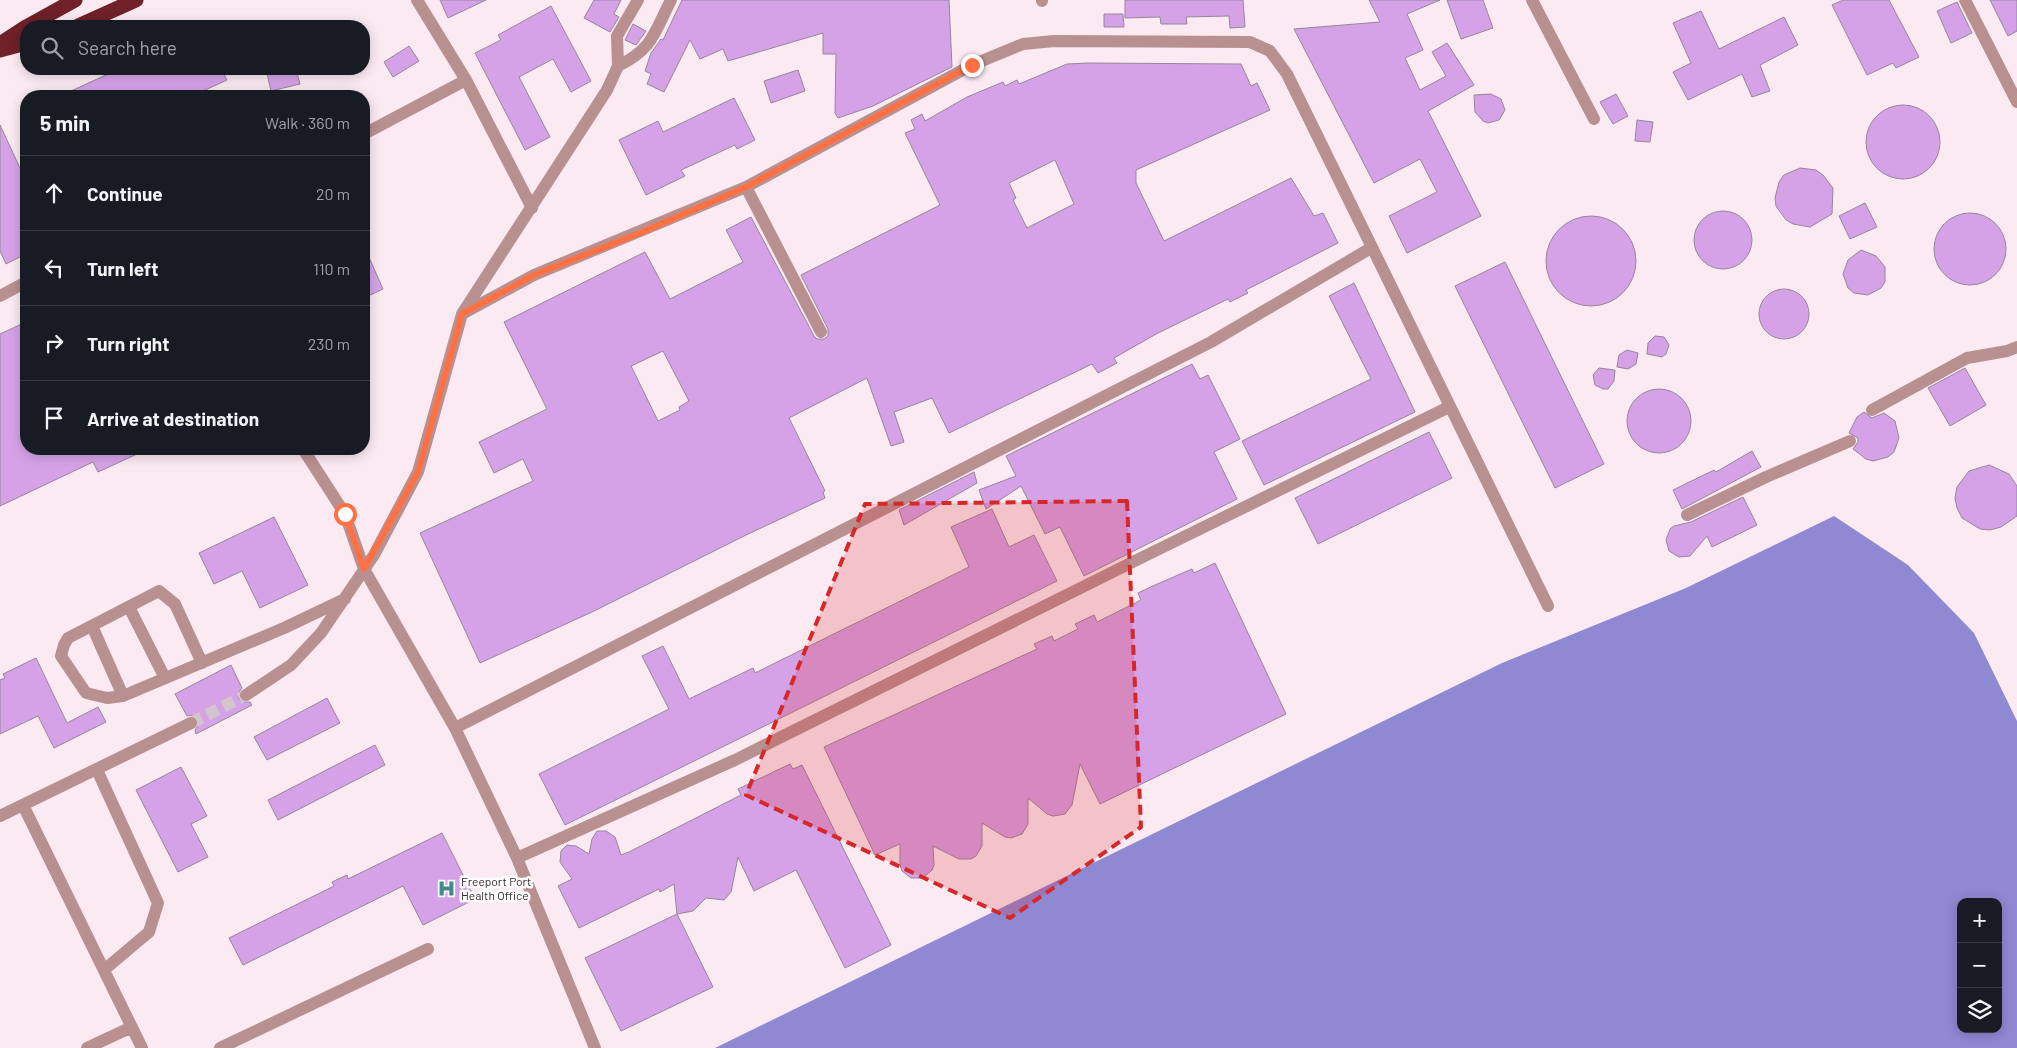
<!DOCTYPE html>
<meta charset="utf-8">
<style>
:root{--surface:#171b24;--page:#20242c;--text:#f1f3f6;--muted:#9ea1a6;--line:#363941}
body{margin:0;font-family:Barlow,sans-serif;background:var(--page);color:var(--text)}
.controls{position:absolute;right:15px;bottom:15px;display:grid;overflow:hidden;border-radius:10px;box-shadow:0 2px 12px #0003}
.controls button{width:45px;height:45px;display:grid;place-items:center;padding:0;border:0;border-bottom:1px solid var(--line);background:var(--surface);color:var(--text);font:25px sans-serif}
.stop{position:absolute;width:15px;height:15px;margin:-11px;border:4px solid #ff7043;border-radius:50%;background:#fff}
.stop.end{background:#ff7043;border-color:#fff;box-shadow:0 1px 5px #0008}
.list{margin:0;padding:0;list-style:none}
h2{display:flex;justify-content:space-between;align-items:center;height:65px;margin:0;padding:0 20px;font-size:21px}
h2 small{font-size:16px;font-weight:400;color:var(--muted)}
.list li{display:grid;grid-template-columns:32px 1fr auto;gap:15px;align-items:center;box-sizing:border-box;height:75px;padding:0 20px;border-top:1px solid var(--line)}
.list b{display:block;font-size:19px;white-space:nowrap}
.list em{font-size:16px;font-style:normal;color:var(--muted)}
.icon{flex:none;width:28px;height:28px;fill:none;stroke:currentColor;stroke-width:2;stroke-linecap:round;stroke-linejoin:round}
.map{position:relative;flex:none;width:2017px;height:1048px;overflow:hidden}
.search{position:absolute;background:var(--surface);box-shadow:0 2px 12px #0003;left:20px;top:20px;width:350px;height:55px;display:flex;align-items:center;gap:12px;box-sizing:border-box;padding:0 18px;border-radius:20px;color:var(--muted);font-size:19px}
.panel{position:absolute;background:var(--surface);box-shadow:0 2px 12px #0003;left:20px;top:90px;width:350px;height:365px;border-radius:20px}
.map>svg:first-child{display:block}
</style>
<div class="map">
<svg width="2017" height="1048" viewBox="0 0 2017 1048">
<rect width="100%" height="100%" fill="#fceaf2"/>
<path fill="#8f88d3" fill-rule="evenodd" d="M1834,516L1908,565L1974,633L2017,721V1048H715L1502,663L1686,588ZM1961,902H1998V1029H1961Z"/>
<path fill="#d6a2e7" stroke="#96869b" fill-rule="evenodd" d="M440,0H486L448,18Z
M594,0H621L614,14L619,17L610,32L584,18Z
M682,0H949L952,67L873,106L838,118L835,113L836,54H823V33L728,61L723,49L700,59L690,40L664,92L647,84L651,74L645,71L651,53L661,39L663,40Z
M1125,0H1243L1245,27L1230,28L1229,16L1186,17L1187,24H1161L1160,17L1125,18Z
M1369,0H1440L1407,14L1423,50L1405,58L1420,90L1446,76L1432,52L1447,43L1474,85L1428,111L1481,216L1407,253L1389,216L1437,192L1420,159L1374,183L1294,29L1380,22Z
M1447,0H1483L1493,28L1461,39Z
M1843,0H1889L1919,57L1896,68L1893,63L1867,75L1832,5Z
M1990,0H2017V31L2008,36Z
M1957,2L1972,33L1951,43L1937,11Z
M551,6L591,81L571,92L553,59L519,77L550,137L525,150L475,53L501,40L498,35Z
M1701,11L1719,49L1784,17L1798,45L1760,65L1770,91L1752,97L1742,74L1688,100L1673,72L1691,63L1673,23Z
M1104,14H1123L1124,27H1104Z
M633,24L646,31L636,45L625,40Z
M409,46L419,61L393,77L384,62Z
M1088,63L1241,64L1251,86L1257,83L1270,110L1136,170V183L1164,241L1291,178L1314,216L1323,213L1338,243L1246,290L1248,293L1230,302L1228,299L1158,333L1114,358L1117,363L1098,373L1092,364L949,433L932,398L894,412L904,442L891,446L867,378L789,418L825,491L823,492L825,498L744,536L592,612L480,663L420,533L533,481L523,459L494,473L479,442L547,409L504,322L645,252L670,299L743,262L726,230L751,217L814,336L817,339H824L828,336V329L801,275L940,205L905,133L915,129L911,120L922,114L925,121L967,97L1003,82L1005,86L1017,80L1019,84L1067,64ZM1055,160L1074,204L1027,228L1013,200L1016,198L1009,183ZM663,351L689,401L679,407L680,410L658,421L631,366Z
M119,69H221L227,80L192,96H60Z
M266,69H296L300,84L271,91Z
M798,70L805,91L771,103L764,81Z
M1491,94L1501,99L1505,110L1499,120L1488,123L1483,121L1475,112L1474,95Z
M1616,94L1628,116L1613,124L1600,102Z
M734,98L755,140L737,149L735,145L681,170L685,176L646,195L619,140L658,121L663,132Z
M1866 142a37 37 0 1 1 74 0a37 37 0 1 1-74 0Z
M1637,120L1653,122L1650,142L1635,141Z
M0,125L26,181V254L6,264L0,251Z
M1800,168L1816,170L1823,175L1833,188L1832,214L1810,227L1793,224L1786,220L1776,206L1775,198L1779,182L1784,175Z
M1865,203L1877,227L1850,239L1839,216Z
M1694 240a29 29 0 1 1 58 0a29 29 0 1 1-58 0Z
M1934 249a36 36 0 1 1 72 0a36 36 0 1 1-72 0Z
M1546 261a45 45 0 1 1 90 0a45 45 0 1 1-90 0Z
M364,246L383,289L364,298Z
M1861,250L1876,256L1885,267V282L1881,288L1868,295L1854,293L1848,288L1843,274L1848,260Z
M1505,262L1604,464L1555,488L1455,286Z
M1354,283L1415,412L1264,485L1242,441L1371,379L1329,296Z
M1759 314a25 25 0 1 1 50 0a25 25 0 1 1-50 0Z
M26,322V449H148L98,472L93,462L0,506V334Z
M1655,336L1664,337L1669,345L1666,354L1662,357L1647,354L1648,343Z
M1627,350L1638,353L1636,364L1628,369L1617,367L1619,355Z
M1192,364L1200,379L1208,375L1240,439L1214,452L1237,499L1084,576L1060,527L1045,534L1021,486L986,509L979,490L1016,476L1006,456Z
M1599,368L1615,370L1614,381L1608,389H1603L1595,385L1593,375Z
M1965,368L1986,405L1950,426L1928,388Z
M1627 421a32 32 0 1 1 64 0a32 32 0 1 1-64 0Z
M1864,412L1872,418L1884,413L1895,421L1899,438L1894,452L1888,457L1873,461L1866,459L1853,449L1858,442V438L1849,433L1857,417Z
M1429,432L1452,478L1318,544L1295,498Z
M1752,451L1761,467L1682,509L1673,490L1714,470L1716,472Z
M1989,465L2009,474L2017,486V516L2001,527L1990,530L1980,529L1962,518L1957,508L1955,498L1957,487L1969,471Z
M974,472L977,483L904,525L899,510Z
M1743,497L1757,525L1712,547L1707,536L1690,556L1679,557L1669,551L1666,540L1670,529L1674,526L1691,522Z
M992,509L1009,547L1034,535L1057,581L565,825L539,774L669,709L642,656L663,646L689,699L753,668L755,673L969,567L951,527Z
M274,517L308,585L260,608L242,571L214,584L199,553Z
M1215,563L1286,714L1100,804L1080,764L1072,805L1065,814L1053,816L1047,814L1028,798V824L1022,834L1011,838L1005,837L982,823V846L976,856L971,859H959L933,846L934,865L932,870L923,878H911L902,871L900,865V844L875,855L824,747L1037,649L1034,644L1052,636L1054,641L1078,629L1075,624L1094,615L1097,622L1141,600L1138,593L1155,585L1192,569L1194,573Z
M36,658L67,723L98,707L106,722L54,748L38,716L0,734V680L5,678L3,674Z
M231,665L242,688L239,692V699L243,702H250L252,705L196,734L195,730L199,724L198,719L192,715L187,716L175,694Z
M327,698L340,723L267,760L254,737Z
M375,745L385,765L278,820L268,800Z
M790,764L793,769L802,765L891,945L845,968L796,870L754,891L738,857L731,892L724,900L706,898L693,911L677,914L674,884L660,892L659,889L579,928L558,886L572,879L560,862L561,851L567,845L576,846L589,854L592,839L597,831H606L615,837L621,855L629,852L741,795L738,789Z
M181,767L207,816L191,824L208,857L178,872L136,790Z
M442,833L475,899L423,925L403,886L243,965L229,938L334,886L332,882L347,875L348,879Z
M677,914L713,987L621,1031L585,958Z"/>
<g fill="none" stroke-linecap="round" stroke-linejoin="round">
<path stroke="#d4c4cb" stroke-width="12" stroke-dasharray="12 6" stroke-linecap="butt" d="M191,723L246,695"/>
<path stroke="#b99090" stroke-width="12" d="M417,0L466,80L532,208
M1042,0V1
M1532,0L1594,119
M1965,0L2017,102
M618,66C653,49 654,33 671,0
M364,134L466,80
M746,187L821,332
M0,296L26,282
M462,314L534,275L746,187L972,65L1023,44L1054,41L1250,42L1270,51L1287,74L1548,606
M1872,410L1967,358L2007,351L2017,347
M303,449L345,514L364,569L455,728L517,858L595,1048
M1687,515L1766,477L1850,441
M129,607L165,678
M92,626L123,696
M202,663L175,604L159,591L68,638L64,645L61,656L86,693L107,698L123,696L284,628L345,599
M246,695L291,665L321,633L374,555L418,472L462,314L607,90L618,66L617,36L638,0
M455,728L1211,342L1371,248
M97,770L158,903L149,932L104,970
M23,805L142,1048
M0,816L191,723
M517,858L735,760L1155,551L1449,407
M87,1048L132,1027
M220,1048L428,949"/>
<path stroke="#6f2028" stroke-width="15" d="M28,26L75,0
M78,26L136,0
M0,44L26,27
M0,50L26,43"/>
</g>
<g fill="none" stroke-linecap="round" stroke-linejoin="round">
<path stroke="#ff7043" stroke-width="6" d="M345,514L364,569L418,472L462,314L534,275L640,233L746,187L972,65"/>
</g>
<path fill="#d62828" fill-opacity="0.2" stroke="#d62828" stroke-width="4" stroke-dasharray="10 6" stroke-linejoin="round" d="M1127,501L1141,827L1010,918L746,795L865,504Z"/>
<defs>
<symbol id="hospital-bare" viewBox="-9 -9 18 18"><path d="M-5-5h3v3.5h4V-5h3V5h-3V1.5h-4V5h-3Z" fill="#428a8b" stroke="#fdfdfd" stroke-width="2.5" paint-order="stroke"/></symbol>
</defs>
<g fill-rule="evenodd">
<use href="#hospital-bare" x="434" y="876" width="25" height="25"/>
</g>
<g text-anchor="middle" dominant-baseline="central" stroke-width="5" stroke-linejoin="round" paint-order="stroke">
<g font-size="12" fill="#362b30" stroke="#fdfdfd" text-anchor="start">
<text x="461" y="881">Freeport Port<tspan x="461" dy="14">Health Office</tspan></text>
</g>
</g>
</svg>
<div class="controls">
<button>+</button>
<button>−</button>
<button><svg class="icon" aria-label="layers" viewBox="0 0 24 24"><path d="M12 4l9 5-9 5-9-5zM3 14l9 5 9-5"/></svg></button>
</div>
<div class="stop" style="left:345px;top:514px"></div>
<div class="stop end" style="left:972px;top:65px"></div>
<div class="search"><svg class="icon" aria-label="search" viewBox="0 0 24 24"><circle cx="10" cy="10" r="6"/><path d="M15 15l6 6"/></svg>Search here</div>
<section class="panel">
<h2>5 min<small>Walk · 360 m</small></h2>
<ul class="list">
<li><svg class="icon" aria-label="ahead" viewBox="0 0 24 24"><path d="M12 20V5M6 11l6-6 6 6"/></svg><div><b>Continue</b></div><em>20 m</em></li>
<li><svg class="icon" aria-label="left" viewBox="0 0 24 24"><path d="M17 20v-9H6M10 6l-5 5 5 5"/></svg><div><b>Turn left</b></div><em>110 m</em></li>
<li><svg class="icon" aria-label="right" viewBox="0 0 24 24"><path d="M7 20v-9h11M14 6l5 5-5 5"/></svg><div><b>Turn right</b></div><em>230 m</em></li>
<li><svg class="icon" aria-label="arrive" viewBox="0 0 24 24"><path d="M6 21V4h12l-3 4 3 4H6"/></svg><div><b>Arrive at destination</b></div></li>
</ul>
</section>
</div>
